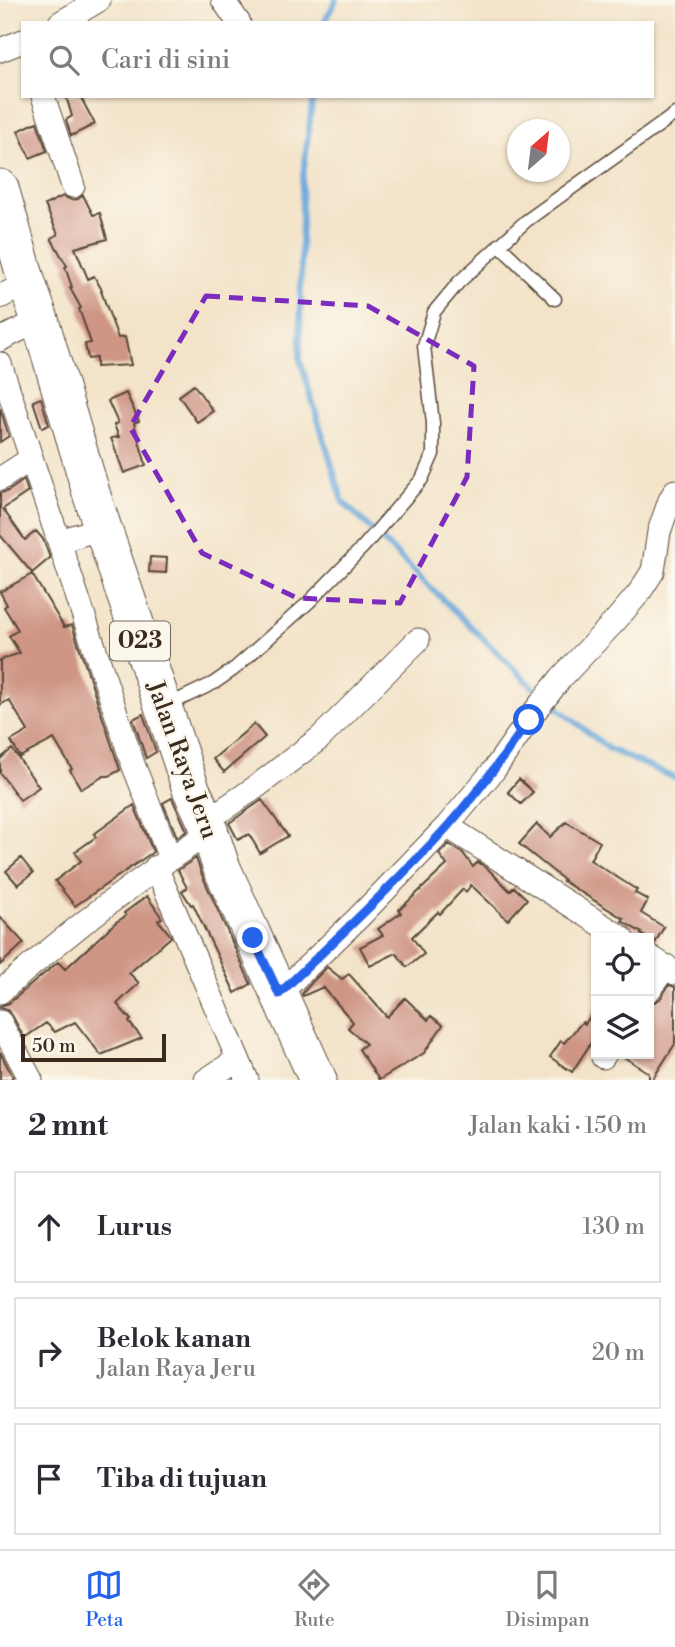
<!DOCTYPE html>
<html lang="id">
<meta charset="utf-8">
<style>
:root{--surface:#fff;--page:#f7f7f7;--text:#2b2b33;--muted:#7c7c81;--line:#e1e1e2;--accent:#2563eb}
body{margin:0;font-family:"Libre Bodoni",serif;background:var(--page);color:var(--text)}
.controls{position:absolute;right:21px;bottom:21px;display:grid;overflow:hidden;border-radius:0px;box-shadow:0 2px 5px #0004}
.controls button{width:63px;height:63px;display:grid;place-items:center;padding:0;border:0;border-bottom:2px solid var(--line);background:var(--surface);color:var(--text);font:35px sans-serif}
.compass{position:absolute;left:507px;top:119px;width:63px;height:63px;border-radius:50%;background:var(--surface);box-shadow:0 2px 5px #0004;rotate:28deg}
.scale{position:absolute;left:21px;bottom:18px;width:145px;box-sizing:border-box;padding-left:7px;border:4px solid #3b2a1e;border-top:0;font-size:19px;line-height:24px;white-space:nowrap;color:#3b2a1e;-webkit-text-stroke:5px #fbf7ec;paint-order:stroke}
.stop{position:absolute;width:21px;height:21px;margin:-16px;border:5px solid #2563eb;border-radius:50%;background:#fff}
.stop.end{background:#2563eb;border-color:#fff;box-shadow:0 2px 7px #0008}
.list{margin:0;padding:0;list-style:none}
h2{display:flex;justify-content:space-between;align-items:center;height:91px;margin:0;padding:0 28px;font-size:30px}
h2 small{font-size:23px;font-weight:400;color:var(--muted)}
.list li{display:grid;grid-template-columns:46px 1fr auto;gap:21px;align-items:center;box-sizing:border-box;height:112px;margin:0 14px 14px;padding:0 14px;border:2px solid var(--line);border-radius:0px}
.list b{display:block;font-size:26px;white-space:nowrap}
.list p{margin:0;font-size:23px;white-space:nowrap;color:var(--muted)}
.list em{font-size:23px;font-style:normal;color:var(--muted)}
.icon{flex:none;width:38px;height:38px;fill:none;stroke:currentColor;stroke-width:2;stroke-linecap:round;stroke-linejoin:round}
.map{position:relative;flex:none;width:675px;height:1080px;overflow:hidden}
.search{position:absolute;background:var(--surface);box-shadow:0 2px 5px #0004;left:21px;right:21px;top:21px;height:77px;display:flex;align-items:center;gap:18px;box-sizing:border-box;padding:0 24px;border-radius:0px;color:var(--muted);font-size:26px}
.sheet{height:469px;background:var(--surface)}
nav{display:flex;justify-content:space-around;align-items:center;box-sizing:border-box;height:98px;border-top:2px solid var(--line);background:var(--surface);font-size:19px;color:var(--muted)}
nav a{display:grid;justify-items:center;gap:4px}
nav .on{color:var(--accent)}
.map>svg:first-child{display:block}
</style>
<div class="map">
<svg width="675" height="1080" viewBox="0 0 675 1080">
<rect width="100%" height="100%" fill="#fbf7ec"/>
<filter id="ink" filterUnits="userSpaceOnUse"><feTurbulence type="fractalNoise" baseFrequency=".0143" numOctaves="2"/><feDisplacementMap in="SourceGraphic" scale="14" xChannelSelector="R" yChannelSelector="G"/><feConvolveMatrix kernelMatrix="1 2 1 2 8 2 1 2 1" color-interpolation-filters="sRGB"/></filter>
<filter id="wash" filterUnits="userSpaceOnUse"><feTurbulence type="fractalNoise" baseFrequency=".00686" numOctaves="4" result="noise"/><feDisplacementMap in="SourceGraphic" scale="28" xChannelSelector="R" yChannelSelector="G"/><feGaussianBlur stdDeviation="1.57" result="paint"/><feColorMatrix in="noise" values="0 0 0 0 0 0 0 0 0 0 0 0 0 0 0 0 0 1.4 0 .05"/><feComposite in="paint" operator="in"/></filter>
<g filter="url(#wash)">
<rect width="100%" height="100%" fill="#f3e3c8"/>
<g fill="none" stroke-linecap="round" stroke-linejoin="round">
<path stroke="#66a6d9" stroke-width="6" d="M324,23L336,0
M313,96L302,184L300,360L343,502L541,695
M549,701L609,749L675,778"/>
</g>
<g id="blocks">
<path fill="#cf9585" d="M66,96H80L95,124L71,136L66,120L72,116Z
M37,122L47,151L30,158L18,131Z
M83,195L93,215L100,213L107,239L75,248L88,279L94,276L102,290L101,291L118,338L125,337L131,365L96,367V358L88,359L85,344L91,343L79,309L81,308L70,288L72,287L65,267L67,266L51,238L58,234L45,205L63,196L71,200L78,199Z
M194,385L213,411L197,422L179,396Z
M126,393L139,421L134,423L146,465L124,473L111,438L119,437L114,425L118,423L108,401Z
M41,398L49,425L42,428L33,401Z
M0,408L9,436L0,442Z
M24,480L28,492L3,509L25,540L36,531L43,539L50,558L32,573L0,535V493L8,491Z
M150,557L167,558L166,573L149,572Z
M32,574L64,627L72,625L120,770L109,776H104L81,789L70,770L72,769L54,739L20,757L11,741L28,731L9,700L0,705V660L20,653L9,636L18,630L4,607L7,605L0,592Z
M143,714L156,752L146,758L133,719Z
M254,724L265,737L224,772L213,759Z
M12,749L39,787L20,800L0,773V759Z
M519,779L533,792L521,804L508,792Z
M172,798L187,831L177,837L163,803Z
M262,800L288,836L260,853L249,834L238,840L229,823Z
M134,805L153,852L75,906L55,881L81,861L75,852L96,837L94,834Z
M566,822L600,842L590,860L637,890L635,893L648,900L641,913L664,927L655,943L641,934L642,933L622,921L624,919L563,881L564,880L519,844L537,824L550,837Z
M449,844L463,853L473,867L478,862L488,869L510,891L514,887L527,899L508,920L471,885L466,892L463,889L440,914L438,912L412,937L424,954L407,967L396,953L370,966L360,947L383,935L378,929L401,913L399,910L447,865L439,854Z
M21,858L33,873L18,885L6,871Z
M196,858L202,875L251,984L235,993L193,904L191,905L182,891L187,888L178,870Z
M147,896L162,918L158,920L168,932L171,937L129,973L139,983L117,1004L131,1020L129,1022L142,1038L101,1055L75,1022L55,1032L46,1023L24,1038L12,1015L7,1010L0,1008V1006L9,1003L58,962L65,969L116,922L126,916L124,913Z
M0,917L24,943L0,965Z
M327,967L342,979L349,974L387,1017L405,998L428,1020L431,1016L443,1025L424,1053L379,1080L359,1049L366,1044L348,1028L353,1022L323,987L303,996L302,994L312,982Z
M669,985L675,987V1044L652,1080H649V1073L619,1054H649V1005L660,999Z
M596,1007V1035L572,1072L550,1057L561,1041L564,1043L582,1022L585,1024Z
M0,1052L13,1077L9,1080H0Z"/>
</g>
</g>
<g filter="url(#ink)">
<use href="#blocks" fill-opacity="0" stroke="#574638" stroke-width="2"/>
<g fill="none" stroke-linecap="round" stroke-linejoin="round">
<defs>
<path id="lane" d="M499,245L555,299
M166,706L214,683L234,669L309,602L363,547L422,479L433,454V423L424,346L434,312L459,282L526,221L675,114"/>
<path id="street" d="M223,0L239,23
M60,23L99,0
M0,50L23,41
M43,96L73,186
M0,297L27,283
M0,340L3,338L40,320
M0,364L133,764L170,858
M0,479L31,459
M59,541L103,528
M206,821L256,787L320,738L418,640
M447,826L622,938
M156,867L247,1080
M649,956L675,973
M649,990L666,966
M0,992C67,934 135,880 209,833
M279,994L358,918L447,826L494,770L535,711L561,678L616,620L639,593L653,571L659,532L670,500L675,491
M0,1022L31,1080
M603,1057L605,1054
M206,1080L237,1060"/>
<path id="primary" d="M0,188L27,283L40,320L92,496L191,789L206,821L221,866L318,1080"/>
</defs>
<use href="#lane" stroke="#574638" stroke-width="15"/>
<use href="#street" stroke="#574638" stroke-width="25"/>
<use href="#primary" stroke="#574638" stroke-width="39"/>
<use href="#lane" stroke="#fff" stroke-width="12"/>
<use href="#street" stroke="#fff" stroke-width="23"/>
<use href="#primary" stroke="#fff" stroke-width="37"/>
</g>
</g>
<g fill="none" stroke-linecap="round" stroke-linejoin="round" filter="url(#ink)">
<path stroke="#2563eb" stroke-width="9" d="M253,938L279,994C336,939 394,885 447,827C477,793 504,757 529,720"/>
</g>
<path fill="none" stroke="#7b2cbf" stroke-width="5" stroke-dasharray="14 9" stroke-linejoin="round" d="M206,296L368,306L474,366L467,477L400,603L297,598L202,553L130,427Z"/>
<g text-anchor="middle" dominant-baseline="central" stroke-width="5" stroke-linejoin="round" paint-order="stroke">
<rect fill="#fbf7ec" stroke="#75685c" stroke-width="2" x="110" y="621.5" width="60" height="39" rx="5"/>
<g font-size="23" font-weight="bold" fill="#3b2a1e">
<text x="140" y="641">023</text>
</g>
<g font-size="24" fill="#3b2a1e" stroke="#fbf7ec">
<text transform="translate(182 760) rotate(70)">Jalan Raya Jeru</text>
</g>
</g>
</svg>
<div class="controls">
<button><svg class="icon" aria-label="locate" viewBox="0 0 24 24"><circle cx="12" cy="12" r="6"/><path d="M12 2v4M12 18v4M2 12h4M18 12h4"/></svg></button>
<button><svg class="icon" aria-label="layers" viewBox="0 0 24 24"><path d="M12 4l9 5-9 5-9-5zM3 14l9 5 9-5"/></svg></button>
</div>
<svg class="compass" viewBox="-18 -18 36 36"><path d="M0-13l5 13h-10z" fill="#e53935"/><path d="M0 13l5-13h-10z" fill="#7c7c81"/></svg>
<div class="scale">50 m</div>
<div class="stop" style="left:529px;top:720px"></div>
<div class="stop end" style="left:253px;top:938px"></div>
<div class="search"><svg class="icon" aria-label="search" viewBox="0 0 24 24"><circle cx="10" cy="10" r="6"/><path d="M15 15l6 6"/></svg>Cari di sini</div>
</div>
<section class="sheet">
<h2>2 mnt<small>Jalan kaki · 150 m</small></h2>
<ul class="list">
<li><svg class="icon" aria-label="ahead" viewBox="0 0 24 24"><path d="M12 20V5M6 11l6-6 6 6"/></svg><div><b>Lurus</b></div><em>130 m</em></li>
<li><svg class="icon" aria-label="right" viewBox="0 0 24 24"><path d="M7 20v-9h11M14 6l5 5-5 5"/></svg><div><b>Belok kanan</b><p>Jalan Raya Jeru</p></div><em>20 m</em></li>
<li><svg class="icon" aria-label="arrive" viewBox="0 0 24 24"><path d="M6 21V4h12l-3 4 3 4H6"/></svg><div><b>Tiba di tujuan</b></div></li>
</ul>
</section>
<nav>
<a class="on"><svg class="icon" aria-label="map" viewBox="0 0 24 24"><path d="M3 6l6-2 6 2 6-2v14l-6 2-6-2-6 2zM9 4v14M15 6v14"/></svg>Peta</a>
<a><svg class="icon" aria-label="directions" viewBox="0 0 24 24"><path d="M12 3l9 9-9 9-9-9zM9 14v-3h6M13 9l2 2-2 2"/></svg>Rute</a>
<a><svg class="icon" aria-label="saved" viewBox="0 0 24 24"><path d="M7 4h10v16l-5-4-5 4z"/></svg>Disimpan</a>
</nav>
